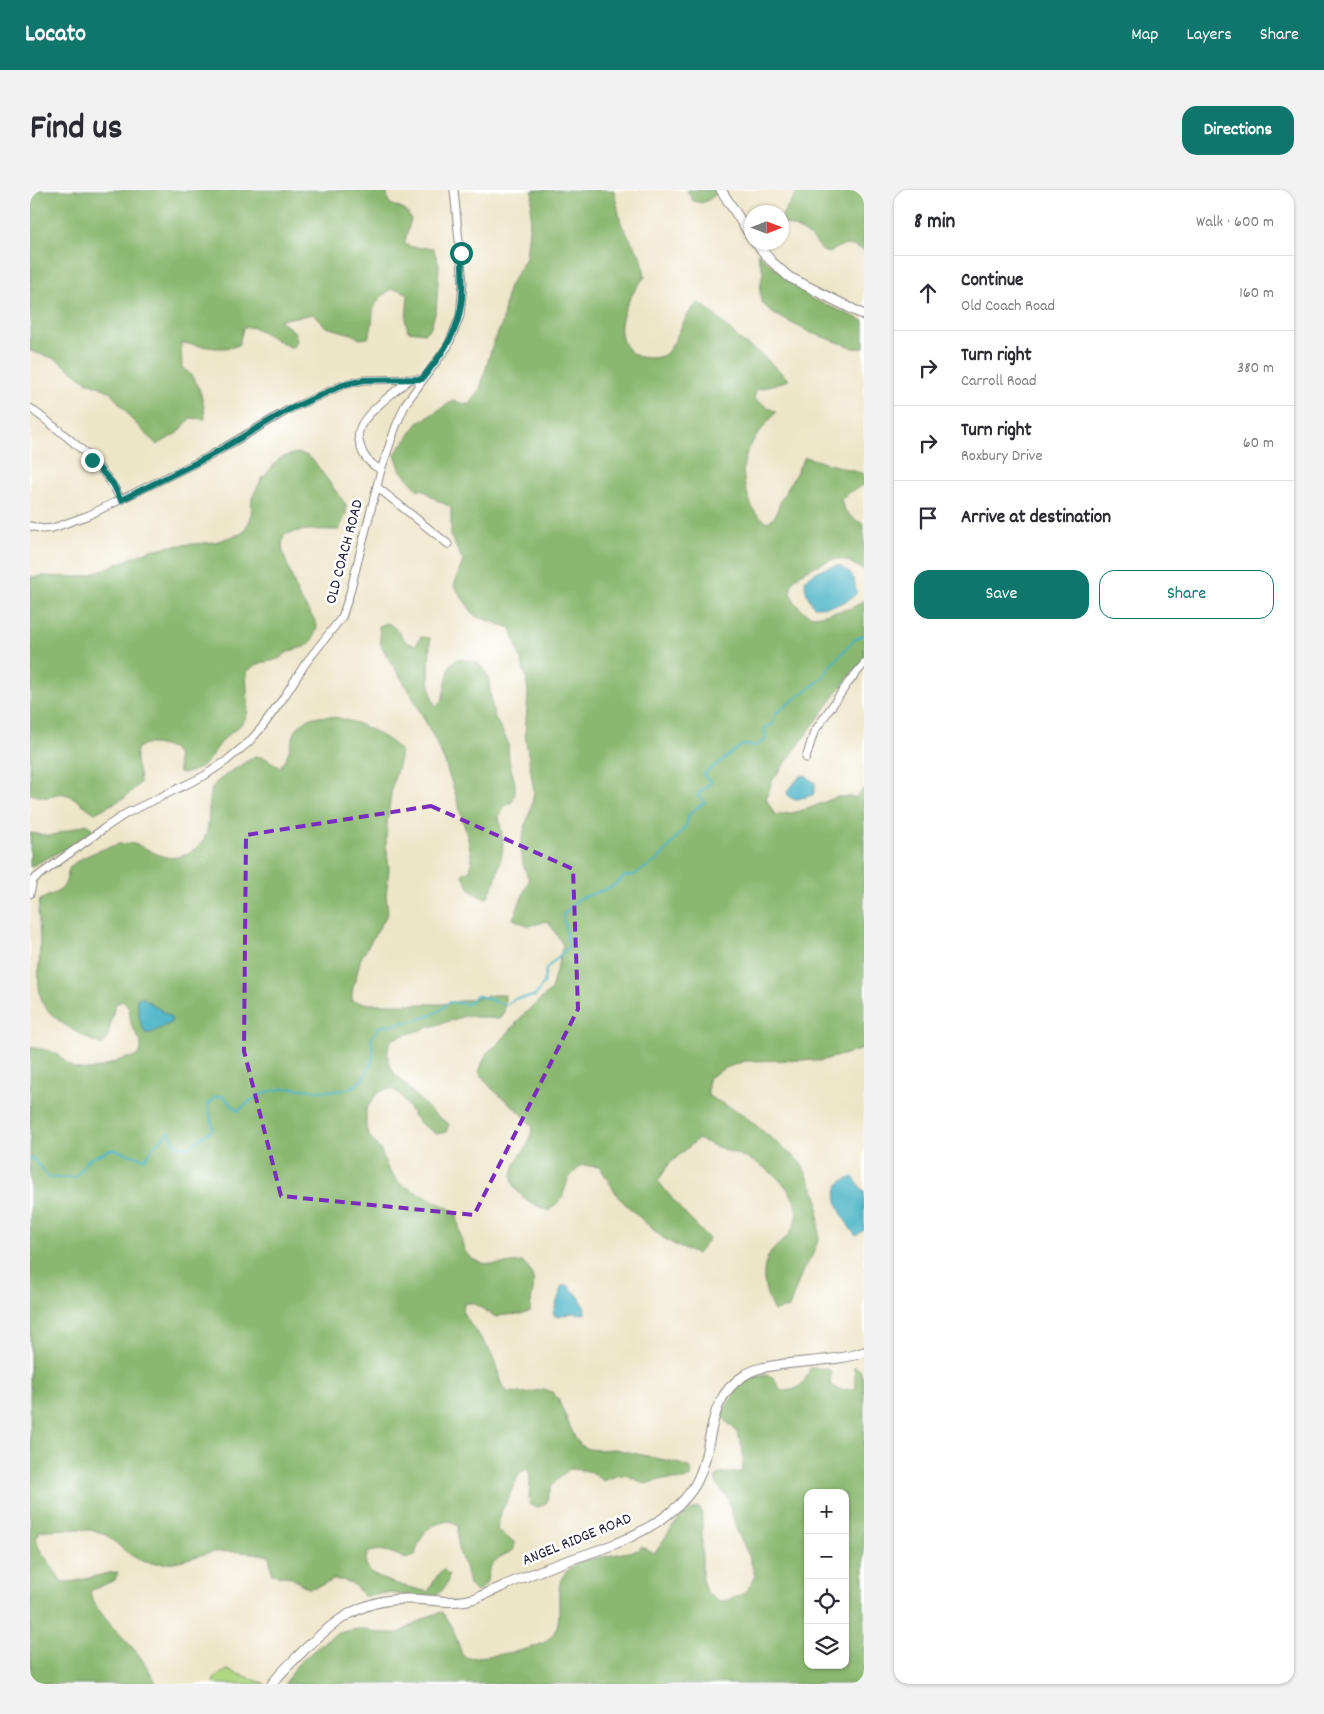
<!DOCTYPE html>
<meta charset="utf-8">
<style>
:root{--surface:#fff;--page:#f2f2f3;--text:#2b2b33;--muted:#7c7c81;--line:#e1e1e2;--accent:#0f766e}
body{margin:0;font-family:Dekko,sans-serif;background:var(--page);color:var(--text)}
.controls{position:absolute;right:15px;bottom:15px;display:grid;overflow:hidden;border-radius:10px;box-shadow:0 1px 4px #0004}
.controls button{width:45px;height:45px;display:grid;place-items:center;padding:0;border:0;border-bottom:1px solid var(--line);background:var(--surface);color:var(--text);font:25px sans-serif}
.compass{position:absolute;left:714px;top:15px;width:45px;height:45px;border-radius:50%;background:var(--surface);box-shadow:0 1px 4px #0004;rotate:90deg}
.stop{position:absolute;width:15px;height:15px;margin:-11px;border:4px solid #0f766e;border-radius:50%;background:#fff}
.stop.end{background:#0f766e;border-color:#fff;box-shadow:0 1px 5px #0008}
.list{margin:0;padding:0;list-style:none}
h2{display:flex;justify-content:space-between;align-items:center;height:65px;margin:0;padding:0 20px;font-size:21px}
h2 small{font-size:16px;font-weight:400;color:var(--muted)}
.list li{display:grid;grid-template-columns:32px 1fr auto;gap:15px;align-items:center;box-sizing:border-box;height:75px;padding:0 20px;border-top:1px solid var(--line)}
.list b{display:block;font-size:19px;white-space:nowrap}
.list p{margin:0;font-size:16px;white-space:nowrap;color:var(--muted)}
.list em{font-size:16px;font-style:normal;color:var(--muted)}
.actions{display:flex;gap:10px;padding:15px 20px}
.actions a{flex:1;padding:11px 0;border:1px solid var(--accent);border-radius:15px;text-align:center;font-size:18px;color:var(--accent)}
.actions .main{background:var(--accent);color:#fff}
.icon{flex:none;width:28px;height:28px;fill:none;stroke:currentColor;stroke-width:2;stroke-linecap:round;stroke-linejoin:round}
.map{position:relative;flex:none;width:834px;height:1494px;overflow:hidden;border-radius:15px}
header{display:flex;align-items:center;gap:30px;box-sizing:border-box;height:70px;padding:0 25px;background:var(--accent);color:#fff}
header strong{font-size:24px}
nav{display:flex;gap:28px;margin-inline-start:auto;font-size:18px}
.intro{display:flex;align-items:center;justify-content:space-between;box-sizing:border-box;height:120px;padding:0 30px}
h1{margin:0;font-size:35px}
.button{padding:12px 22px;border-radius:15px;background:var(--accent);color:#fff;font-size:18px;font-weight:700}
main{display:flex;gap:30px;padding:0 30px}
aside{flex:1;background:var(--surface);border-radius:15px;box-shadow:0 1px 4px #0004}
.map>svg:first-child{display:block}
</style>
<header>
<strong>Locato</strong>
<nav><a>Map</a><a>Layers</a><a>Share</a></nav>
</header>
<div class="intro"><h1>Find us</h1><a class="button">Directions</a></div>
<main>
<div class="map">
<svg width="834" height="1494" viewBox="0 0 834 1494">
<rect width="100%" height="100%" fill="#fff"/>
<filter id="ink" filterUnits="userSpaceOnUse"><feTurbulence type="fractalNoise" baseFrequency=".02" numOctaves="2"/><feDisplacementMap in="SourceGraphic" scale="10" xChannelSelector="R" yChannelSelector="G"/><feConvolveMatrix kernelMatrix="1 2 1 2 8 2 1 2 1" color-interpolation-filters="sRGB"/></filter>
<filter id="wash" filterUnits="userSpaceOnUse"><feTurbulence type="fractalNoise" baseFrequency=".0096" numOctaves="4" result="noise"/><feDisplacementMap in="SourceGraphic" scale="20" xChannelSelector="R" yChannelSelector="G"/><feGaussianBlur stdDeviation="1.12" result="paint"/><feColorMatrix in="noise" values="0 0 0 0 0 0 0 0 0 0 0 0 0 0 0 0 0 1.4 0 .05"/><feComposite in="paint" operator="in"/></filter>
<g filter="url(#wash)">
<rect width="100%" height="100%" fill="#ede5c7"/>
<path fill="#aed782" stroke="#687c5e" d="M197,1480L236,1494H183L185,1487Z"/>
<path fill="#8ab870" stroke="#566d56" fill-rule="evenodd" d="M0,0H146L155,1L169,0H356L359,13L376,21L381,29L374,54L382,57L403,58L409,75L408,93L406,120L401,137L395,143L378,141L376,132L378,104L370,100L361,99C334,118 348,124 338,148L330,149L322,144L296,137L283,124L249,130L265,142L267,151L262,158L223,137L213,138L209,155C191,162 170,155 151,153L152,178C169,187 174,211 175,229L160,228L149,242L127,255L101,229L96,221L79,201L56,191L26,169L0,161Z
M503,0H584L591,34L612,69L615,87C599,105 577,143 602,163C609,169 623,169 632,166C645,161 652,125 668,113L676,117L711,151L733,166L759,190L726,200L724,209L746,222C721,253 704,267 719,309C723,320 726,326 738,332L745,326L751,310L775,267L834,284V295L818,303L811,310C814,323 822,329 834,334V380C826,376 818,370 809,369C800,368 769,382 764,390C754,403 770,423 783,426C788,426 794,424 799,423C814,420 822,420 834,410V471L823,481L742,591L736,609L745,625L762,623L780,618L807,607H826L834,598V859L790,871L771,870L715,871L695,878L678,888V906L711,923L771,973L788,1008L789,1048L782,1066L772,1082L759,1118L744,1121C736,1106 730,1086 737,1069C741,1059 753,1052 759,1044C782,1013 747,983 721,970C704,962 685,957 668,949L639,974L628,991L652,1021L679,1049L667,1064L649,1057L633,1048L618,1035L589,1008L570,977L551,975L538,989L532,1008L519,1021C495,1011 471,998 488,968C491,964 495,960 497,956C500,950 501,943 503,937L491,923L461,898L449,882L456,864L470,852L493,825L521,800L533,755L518,731L499,736L483,729L499,690L493,674L491,655L495,636L501,619L504,602L495,544L498,504L496,487L481,438L445,426L424,396L433,371L421,347V317L408,311L392,299L388,300L371,281L365,264L388,233L423,211L440,215L451,196L463,153L472,134L478,98L496,68Z
M657,0H690L680,9L672,13L663,11Z
M768,0H834V61C822,53 811,53 800,63L792,61C783,45 771,39 755,34L752,25Z
M727,63L782,109L834,131V158H824L779,142L744,124L737,118L731,111L730,100L733,81Z
M267,263L276,265L283,270L316,315V324L309,340C290,340 272,338 254,345L252,354L253,363L269,407L284,429L287,437C280,459 279,455 260,461C255,463 254,466 250,468C237,474 230,469 217,482C215,496 220,511 217,525C214,535 203,540 196,547C180,563 177,584 149,583L147,564L142,558L124,554H115L107,558C103,574 110,579 110,593L96,607L65,623C49,614 37,595 18,608L0,604V387L12,386L49,387L60,385L121,360L140,356L185,352L213,343L221,328L222,308L231,290L250,268Z
M358,433L366,439L377,453L386,455L391,447L400,448C400,470 396,496 405,516L412,511L420,475L427,469L445,472L453,478L458,486L462,515L464,526L478,552L479,571L485,593V603L482,612L474,617L469,626L473,654L472,664L465,692L457,708C442,706 438,697 432,684L440,680L442,671L439,653L426,606L414,570L402,544L380,502L355,463L351,455L349,436Z
M284,527C290,527 297,526 303,527C325,530 354,544 370,560V568L362,597L357,633L356,652L359,679L356,705L358,723L331,768L322,802V811L340,814H413L463,805H475L474,822L469,829L435,826L362,849C355,861 357,871 364,883L404,924L419,934L416,942L407,944L391,934L384,926L370,904L362,899L353,900L346,905L336,919V938L339,946L351,961L358,979L370,994L426,1022C429,1033 430,1045 433,1056C440,1080 473,1074 492,1072C511,1088 501,1101 500,1122C489,1126 478,1123 466,1127L443,1113H434L433,1123C442,1138 456,1152 464,1169C471,1182 465,1188 477,1202L496,1203L514,1199L522,1202L528,1209L545,1248L550,1255L558,1259L568,1260L585,1259L644,1272L661,1278V1287L653,1290L634,1289L615,1294C595,1284 595,1282 573,1291C563,1280 554,1280 539,1279L522,1295L516,1313L508,1317L500,1315C497,1303 503,1292 498,1279L490,1282L471,1323L467,1340L485,1353L484,1359C478,1364 469,1366 464,1372C453,1384 464,1393 446,1402L439,1395L435,1377L428,1359V1336L420,1331C397,1334 391,1344 385,1365L376,1369C363,1363 352,1357 338,1363C336,1369 334,1373 338,1379C345,1391 384,1398 398,1402L407,1386L413,1379L419,1385C414,1418 379,1404 357,1403C349,1403 344,1407 334,1406L322,1393L312,1390H303L287,1397L278,1398L260,1387L242,1384L239,1366C224,1362 193,1360 178,1363C160,1368 142,1375 122,1373C103,1372 89,1354 74,1344C61,1337 25,1339 10,1341L6,1349L9,1358L32,1392C49,1393 69,1383 88,1382L85,1390L60,1401C63,1421 94,1447 108,1464C115,1473 121,1484 127,1494H0V857L20,861L29,866L43,878L59,880L69,878L96,868L105,867L111,861V852L101,835L99,817L93,811L85,814L77,849L72,855C56,849 19,828 13,813C5,796 10,773 10,755C10,744 9,732 8,721L10,710C17,705 28,704 33,697C37,692 37,685 39,679C45,668 77,657 90,654C120,648 129,683 165,659C186,645 174,611 184,595C189,588 216,572 225,566L235,568L250,577C266,558 257,535 284,527Z
M56,634L63,639L58,647L0,677V643L20,646Z
M824,1176L830,1180L834,1192V1494H255L267,1475L295,1451L307,1443L328,1439H336L348,1443H369L399,1426L412,1422L423,1439L432,1465L438,1468C458,1466 501,1462 516,1451C539,1435 522,1405 533,1386C537,1380 544,1375 550,1371L609,1360L611,1357L625,1363C638,1345 645,1326 668,1317L672,1323V1389L676,1402L687,1411C705,1411 718,1403 725,1386L719,1366L707,1341L697,1307L686,1293V1286C695,1281 703,1285 712,1281C715,1268 713,1251 705,1240C700,1234 695,1231 691,1224L712,1193L724,1187L738,1185L744,1188L750,1199C768,1204 775,1193 780,1178H794L801,1181L800,1195C808,1200 817,1201 826,1198ZM778,1303H815V1475H778Z"/>
<path fill="#47b2c5" stroke="#346a80" d="M808,375C823,383 825,387 826,404C814,415 800,417 784,417C778,407 773,399 776,388L790,380Z
M775,585L785,593V598L783,605L764,610L758,606L757,602L770,586Z
M112,807L141,827V833L121,843H115L110,831L107,809Z
M823,987L834,1002V1040L826,1046C817,1035 797,1005 811,992C814,990 819,989 823,987Z
M537,1095C545,1101 556,1113 555,1124L543,1123L527,1127L523,1124L532,1096Z"/>
<g fill="none" stroke-linecap="round" stroke-linejoin="round">
<path stroke="#47b2c5" stroke-width="2" d="M0,969H3L20,988L46,987L57,970L82,959L115,969L124,956L139,942L146,955L159,957L183,939L178,915L185,907L193,906L208,921C224,907 229,903 251,899C279,895 321,914 337,882C344,866 345,866 341,849L349,837C370,833 407,829 419,812L438,814L446,805L476,815L484,809L505,806L514,793L516,779L539,756L533,725L548,709L582,697L595,686H602L628,670L656,636L659,624L675,612L667,605L681,592L673,585L712,555L726,556L736,549L734,538L743,534L746,523L793,488L800,476L824,450L834,445"/>
</g>
</g>
<g filter="url(#ink)">
<g fill="none" stroke-linecap="round" stroke-linejoin="round">
<defs>
<path id="street" d="M0,218C34,244 72,271 91,310
M351,280C342,275 334,269 331,258C329,251 327,245 330,238C335,223 367,200 380,189
M347,297L418,354
M0,336L13,339L23,338L59,325L178,267L258,220L313,195L334,190L392,189
M776,568L784,542L818,493L834,474
M0,692L73,639L97,623L174,586L196,571L219,552L233,536L254,507L275,474L312,427L319,406L351,280L366,236L376,213L418,156L430,126L433,93L424,0
M0,704L3,690"/>
<path id="secondary" d="M691,0L722,48
M725,52L741,71L759,87L834,125
M242,1494C251,1482 262,1472 273,1461C303,1432 330,1410 374,1409C396,1408 421,1415 442,1409C450,1407 459,1402 467,1399C482,1392 497,1386 512,1380C537,1370 563,1363 587,1353C615,1341 649,1322 665,1295C686,1258 673,1210 715,1185C727,1177 742,1176 755,1174C778,1171 814,1170 834,1162"/>
</defs>
<use href="#street" stroke="#888481" stroke-width="9"/>
<use href="#secondary" stroke="#888481" stroke-width="11"/>
<use href="#street" stroke="#fff" stroke-width="7"/>
<use href="#secondary" stroke="#fff" stroke-width="9"/>
</g>
</g>
<g fill="none" stroke-linecap="round" stroke-linejoin="round" filter="url(#ink)">
<path stroke="#0f766e" stroke-width="6" d="M62,270L83,294L91,310L178,267L258,220L313,195L334,190L392,189C430,142 436,123 431,63"/>
</g>
<path fill="none" stroke="#7b2cbf" stroke-width="4" stroke-dasharray="10 6" stroke-linejoin="round" d="M401,616L543,679L548,819L444,1025L251,1006L214,861L216,645Z"/>
<g text-anchor="middle" dominant-baseline="central" stroke-width="5" stroke-linejoin="round" paint-order="stroke">
<g font-size="16" fill="#22223b" stroke="#fff">
<text transform="translate(315 362) rotate(-75)">OLD COACH ROAD</text>
<text transform="translate(547 1350) rotate(-22)">ANGEL RIDGE ROAD</text>
</g>
</g>
</svg>
<div class="controls">
<button>+</button>
<button>−</button>
<button><svg class="icon" aria-label="locate" viewBox="0 0 24 24"><circle cx="12" cy="12" r="6"/><path d="M12 2v4M12 18v4M2 12h4M18 12h4"/></svg></button>
<button><svg class="icon" aria-label="layers" viewBox="0 0 24 24"><path d="M12 4l9 5-9 5-9-5zM3 14l9 5 9-5"/></svg></button>
</div>
<svg class="compass" viewBox="-18 -18 36 36"><path d="M0-13l5 13h-10z" fill="#e53935"/><path d="M0 13l5-13h-10z" fill="#7c7c81"/></svg>
<div class="stop" style="left:431px;top:63px"></div>
<div class="stop end" style="left:62px;top:270px"></div>
</div>
<aside>
<h2>8 min<small>Walk · 600 m</small></h2>
<ul class="list">
<li><svg class="icon" aria-label="ahead" viewBox="0 0 24 24"><path d="M12 20V5M6 11l6-6 6 6"/></svg><div><b>Continue</b><p>Old Coach Road</p></div><em>160 m</em></li>
<li><svg class="icon" aria-label="right" viewBox="0 0 24 24"><path d="M7 20v-9h11M14 6l5 5-5 5"/></svg><div><b>Turn right</b><p>Carroll Road</p></div><em>380 m</em></li>
<li><svg class="icon" aria-label="right" viewBox="0 0 24 24"><path d="M7 20v-9h11M14 6l5 5-5 5"/></svg><div><b>Turn right</b><p>Roxbury Drive</p></div><em>60 m</em></li>
<li><svg class="icon" aria-label="arrive" viewBox="0 0 24 24"><path d="M6 21V4h12l-3 4 3 4H6"/></svg><div><b>Arrive at destination</b></div></li>
</ul>
<div class="actions"><a class="main">Save</a><a>Share</a></div>
</aside>
</main>
